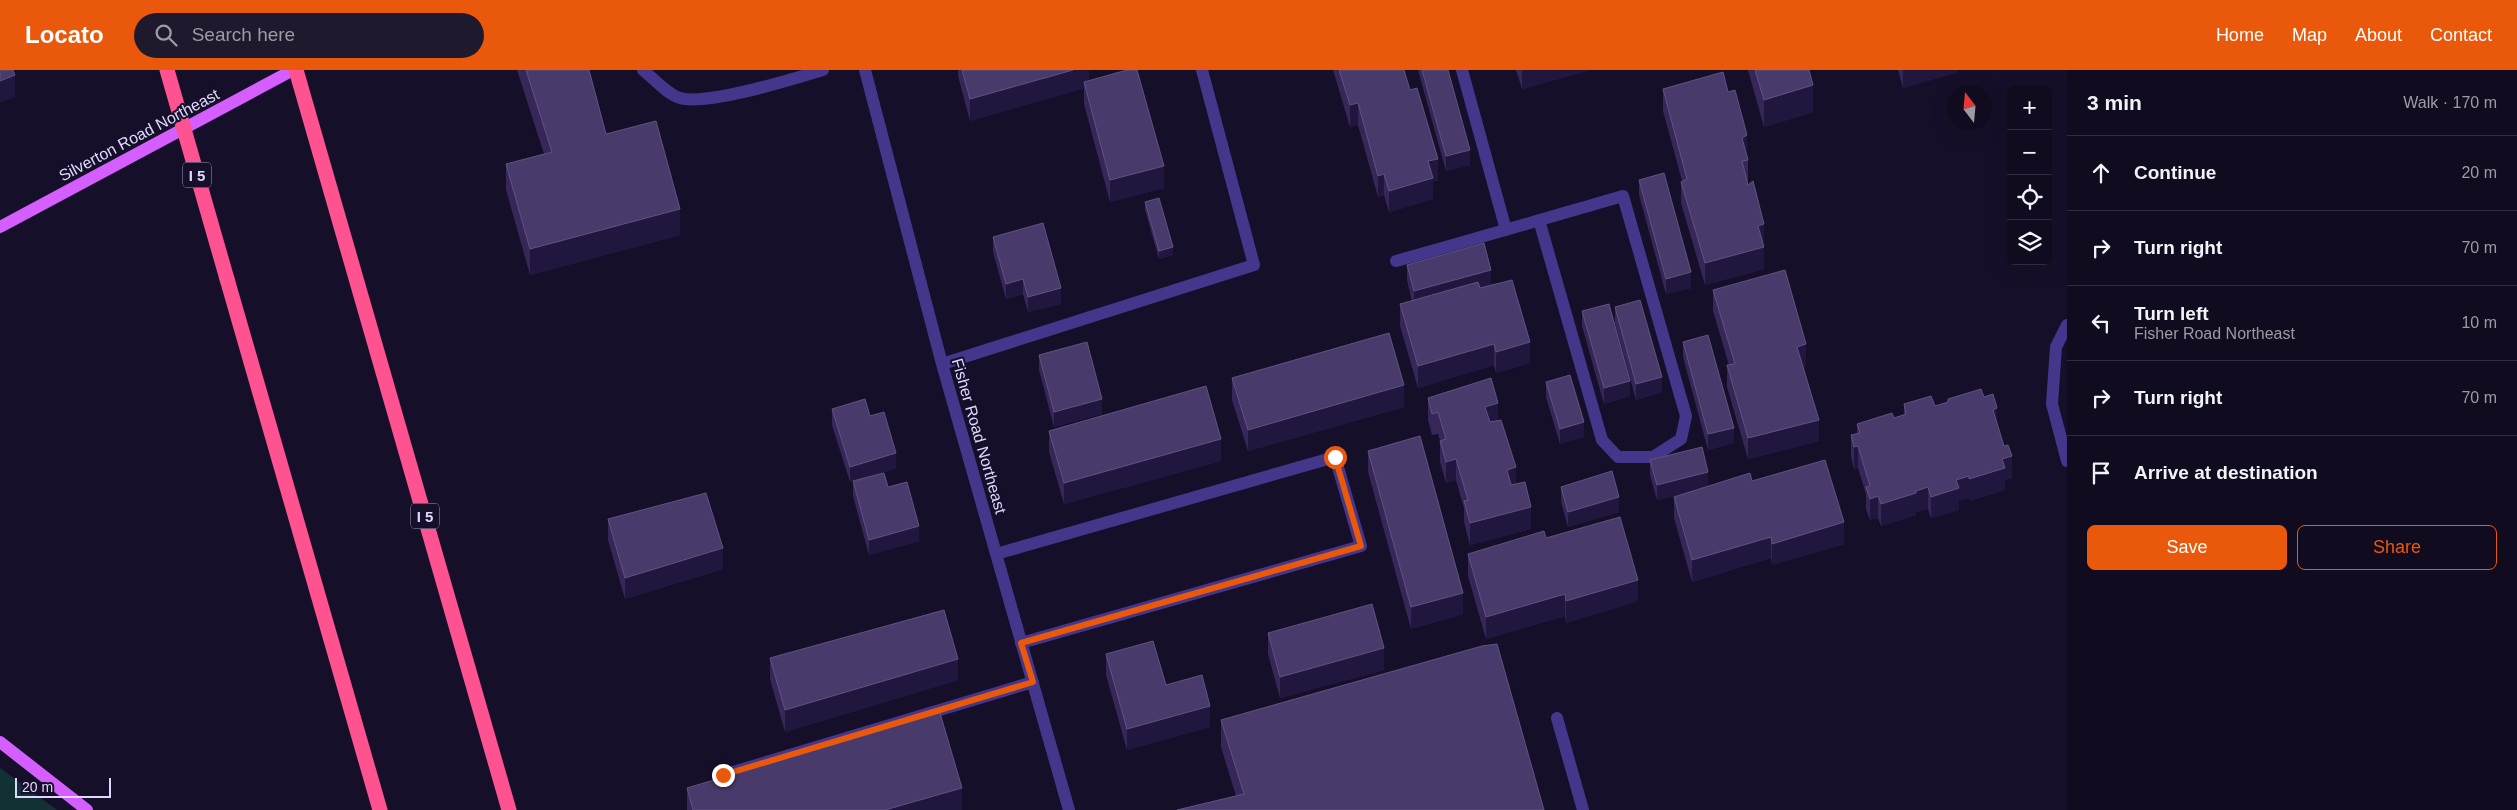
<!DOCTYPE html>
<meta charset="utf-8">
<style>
:root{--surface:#100b1f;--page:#1e192c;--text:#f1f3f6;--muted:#9c9ba4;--line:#302b3d;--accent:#ea580c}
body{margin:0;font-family:Helvetica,sans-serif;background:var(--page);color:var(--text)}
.controls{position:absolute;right:15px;top:15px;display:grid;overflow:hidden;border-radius:8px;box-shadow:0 5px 20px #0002}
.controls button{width:45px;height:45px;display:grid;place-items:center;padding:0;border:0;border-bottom:1px solid var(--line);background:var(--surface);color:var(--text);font:25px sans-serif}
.compass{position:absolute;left:1947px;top:15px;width:45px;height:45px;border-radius:50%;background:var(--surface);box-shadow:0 5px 20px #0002;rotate:344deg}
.scale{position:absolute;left:15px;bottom:12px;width:96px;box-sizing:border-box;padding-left:5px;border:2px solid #e0d7ff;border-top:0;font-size:14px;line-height:18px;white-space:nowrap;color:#e0d7ff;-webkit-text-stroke:4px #160f29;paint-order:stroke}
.stop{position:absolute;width:15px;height:15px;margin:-11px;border:4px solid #ea580c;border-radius:50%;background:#fff}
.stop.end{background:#ea580c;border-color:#fff;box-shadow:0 1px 5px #0008}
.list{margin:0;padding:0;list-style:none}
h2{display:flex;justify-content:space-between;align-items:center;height:65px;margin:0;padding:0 20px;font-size:21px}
h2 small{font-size:16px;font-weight:400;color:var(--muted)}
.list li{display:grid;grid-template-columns:32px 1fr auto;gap:15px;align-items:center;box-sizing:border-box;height:75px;padding:0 20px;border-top:1px solid var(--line)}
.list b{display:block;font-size:19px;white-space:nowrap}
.list p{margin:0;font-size:16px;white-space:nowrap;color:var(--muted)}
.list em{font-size:16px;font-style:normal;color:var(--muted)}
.actions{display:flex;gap:10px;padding:15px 20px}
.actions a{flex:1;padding:11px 0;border:1px solid var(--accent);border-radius:8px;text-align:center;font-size:18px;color:var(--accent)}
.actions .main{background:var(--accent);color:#fff}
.icon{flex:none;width:28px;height:28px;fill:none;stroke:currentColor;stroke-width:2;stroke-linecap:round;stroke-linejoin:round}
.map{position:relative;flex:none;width:2067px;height:740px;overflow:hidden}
header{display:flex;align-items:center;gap:30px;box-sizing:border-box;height:70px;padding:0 25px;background:var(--accent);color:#fff}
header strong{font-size:24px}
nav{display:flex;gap:28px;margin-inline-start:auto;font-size:18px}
.search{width:350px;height:45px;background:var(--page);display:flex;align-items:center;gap:12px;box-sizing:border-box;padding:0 18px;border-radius:28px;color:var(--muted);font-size:19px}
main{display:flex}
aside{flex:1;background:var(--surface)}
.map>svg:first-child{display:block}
</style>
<header>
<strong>Locato</strong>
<div class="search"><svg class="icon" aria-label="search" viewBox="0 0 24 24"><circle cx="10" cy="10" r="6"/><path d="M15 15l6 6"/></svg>Search here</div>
<nav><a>Home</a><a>Map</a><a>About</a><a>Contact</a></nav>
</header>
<main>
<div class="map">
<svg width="2067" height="740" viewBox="0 0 2067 740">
<rect width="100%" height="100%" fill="#160f29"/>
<path fill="#113134" d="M0,698L57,740H0Z"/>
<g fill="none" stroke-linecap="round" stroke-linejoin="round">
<path stroke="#44378b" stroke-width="12" d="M643,0C653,8 667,24 680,28C707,36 793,9 823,0
M865,0L942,294L1069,740
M1462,0L1506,160
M1396,191C1472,170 1547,148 1623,126L1686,346L1681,369L1653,387H1618L1602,370L1539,150
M2067,255L2056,277L2052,334L2067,391
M942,294L1254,195L1202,0
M996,484L1335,387L1361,476L1021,573
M1557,648L1583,740
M723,705L1033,612"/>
<path stroke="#d55eff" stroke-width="12" d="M0,157L293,0
M0,672L87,740"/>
<path stroke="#ff5291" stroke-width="15" d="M296,0L509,740
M227,209L380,740"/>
<path stroke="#ff5291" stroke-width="15" d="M167,0L227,209"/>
</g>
<path fill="#362758" d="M517,0H589L606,64L680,165L530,205L506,120V94L544,84Z
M958,0H1089V11L1164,118L1110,132L1084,34V18L970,51L958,6Z
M1333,0H1404L1438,110L1433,112V129L1389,142L1384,125L1378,127L1358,55L1350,57Z
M1418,0H1448L1470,95L1446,101Z
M1516,0H1590L1522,19Z
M1748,0H1809L1813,42L1764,57Z
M1898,0H1958V2L1903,18Z
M1663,19L1728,22L1748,90V111H1747L1764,175V199L1705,215L1681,133V112L1682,111L1663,41Z
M1639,110L1691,218L1666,224L1639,125Z
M1145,132L1173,185L1159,189L1145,140Z
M993,167L1061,234L1028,242L1023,224L1006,229L993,182Z
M1407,195L1491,215L1530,293L1496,303L1494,295L1418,318L1400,256V234L1412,231L1407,210Z
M1713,220L1806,296L1803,297L1819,371L1748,389L1727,317V295H1729L1713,241Z
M1615,237L1662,322L1636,330L1615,253Z
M1582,241L1630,326L1604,334L1582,256Z
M1683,272L1734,373L1708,380L1683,287Z
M1039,285L1102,344L1054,357L1039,300Z
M1232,308L1404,337L1248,381L1232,330Z
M1546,312L1584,367L1560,374L1546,327Z
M1984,327L1997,354L2012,408L2005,410V420L1969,431V428L1959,430V440L1931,448L1928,439L1916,442V445L1881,456L1878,448L1870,450L1866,439V424L1858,398L1854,399L1851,387V365L1857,364V354L1894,348L1904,345V334L1935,336L1948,332V329Z
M1428,328L1498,351L1516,414L1531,459L1470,475L1464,452V438L1456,410L1446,413L1440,392V371L1438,364L1432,365L1428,350Z
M832,339L870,346L896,398L862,409L888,417L919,471L869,485L853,426V411L850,412L832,355Z
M1049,361L1221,391L1064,434L1049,382Z
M1368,381L1463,544L1411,559L1368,402Z
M1650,390L1708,416L1752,411L1844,474L1772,495L1771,488L1692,512L1674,448V427L1687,423L1657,430L1650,405Z
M1561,417L1619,442L1568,457L1561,432Z
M608,449L723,499L625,529L608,470Z
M1546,468L1638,531L1566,553L1565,546L1486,569L1468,506V484Z
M1268,563L1384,600L1280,628L1268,584Z
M1106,584L1166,615L1210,657L1127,680L1106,605Z
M770,588L958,610L785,662L770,609Z
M1221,650L1544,740L1236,726L1221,677Z
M687,718L962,740H687Z"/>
<path fill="#21163d" d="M1073,0H1089V17L1084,12V18L970,51V29Z
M1522,0H1590L1522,19Z
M1903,0H1958V2L1903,18Z
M15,5V27L0,33V11Z
M1813,15V42L1764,57V30Z
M1358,33V55L1350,57V35Z
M1747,65V86L1742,68Z
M1470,80V95L1446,101V86Z
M1438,89V110L1433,112V129L1389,142V121L1428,91Z
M1164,96V118L1110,132V110Z
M1384,104V125L1378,127V106Z
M680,139V165L530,205V179Z
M1764,154V175L1758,177V156Z
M1173,177V185L1159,189V181Z
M1764,177V199L1705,215V193Z
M1491,200V215L1414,236V221Z
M1691,202V218L1666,224V209Z
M1023,209V224L1006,229V214Z
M1061,218V234L1028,242V227Z
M1530,272V293L1496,303V282Z
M1494,274V295L1418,318V296Z
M1806,274V296L1797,299V277Z
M1662,307V322L1636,330V314Z
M1630,311V326L1604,334V318Z
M1404,315V337L1248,381V360Z
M1102,329V344L1054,357V342Z
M1498,333V355L1485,359V337Z
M1997,338V360L1993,340Z
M1819,350V371L1748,389V368Z
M1584,352V367L1560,374V359Z
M1734,358V373L1708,380V364Z
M1221,369V391L1064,434V413Z
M1858,376V398L1854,399V377Z
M896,383V398L850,412V397Z
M2012,386V408L2005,410V420L1969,431V409L2002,389Z
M1456,389V410L1446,413V392Z
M1516,397V419L1507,422V400Z
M1708,402V417L1657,430V415Z
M1969,406V428L1959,430V440L1931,448V427L1956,410Z
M1928,417V439L1916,442V445L1881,456V434L1916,421Z
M1878,426V448L1870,450V429Z
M1619,427V442L1568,457V442Z
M1531,437V459L1470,475V453Z
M1844,452V474L1772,495V474Z
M919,456V471L869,485V470Z
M1771,467V488L1692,512V490Z
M723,478V499L625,529V508Z
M1638,510V531L1566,553V531Z
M1463,523V544L1411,559V537Z
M1565,524V546L1486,569V547Z
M1384,578V600L1280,628V607Z
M958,589V610L785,662V640Z
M1210,636V657L1127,680V659Z
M962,718V740H885Z"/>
<path fill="#483a6a" stroke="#605381" d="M0,0H13L15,5L0,11Z
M526,0H589L606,64L656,51L680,139L530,179L506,94L552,82Z
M962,0H1073L970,29Z
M1127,0H1137L1164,96L1110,110L1084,12Z
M1339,0H1404L1410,20L1417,18L1438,89L1428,91L1433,108L1389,121L1384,104L1378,106L1358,33L1350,35Z
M1422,0H1448L1470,80L1446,86Z
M1755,0H1809L1813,15L1764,30Z
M1723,2L1728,22L1735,20L1747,65L1742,68L1748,90L1742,91L1748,115L1753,111L1764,154L1758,156L1764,177L1705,193L1681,112L1687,109L1663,19Z
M1664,103L1691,202L1666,209L1639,110Z
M1159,128L1173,177L1159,181L1145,132Z
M1043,153L1061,218L1028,227L1023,209L1006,214L993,167Z
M1484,173L1491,200L1414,221L1407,195Z
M1785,200L1806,274L1797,277L1819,350L1748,368L1727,295L1735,294L1713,220Z
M1512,210L1530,272L1496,282L1494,274L1418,296L1400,234L1478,212L1480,218Z
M1640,230L1662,307L1636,314L1615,237Z
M1609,234L1630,311L1604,318L1582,241Z
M1389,263L1404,315L1248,360L1232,308Z
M1708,265L1734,358L1708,364L1683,272Z
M1087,272L1102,329L1054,342L1039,285Z
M1570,305L1584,352L1560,359L1546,312Z
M1491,308L1498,333L1485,337L1490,352L1501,350L1516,397L1507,400L1511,415L1525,412L1531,437L1470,453L1464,431L1468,430L1456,389L1446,392L1440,371L1446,369L1438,342L1432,344L1428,328Z
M1206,316L1221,369L1064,413L1049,361Z
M1981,319L1984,327L1993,324L1997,338L1993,340L2004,376L2008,375L2012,386L2002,389L2005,398L1969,409V406L1956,410L1959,418L1931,427L1928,417L1916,421V423L1881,434L1878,426L1870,429L1866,417L1870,416L1858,376L1854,377L1851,365L1860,363L1857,354L1892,343L1894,348L1906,344L1904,334L1931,326L1935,336L1948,332V329Z
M865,329L870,346L884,342L896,383L850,397L832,339Z
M1420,366L1463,523L1411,537L1368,381Z
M1702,377L1708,402L1657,415L1650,390Z
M1825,390L1844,452L1772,474L1771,467L1692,490L1674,427L1750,403L1752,411Z
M1612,401L1619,427L1568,442L1561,417Z
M884,403L888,417L907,412L919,456L869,470L853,411Z
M706,423L723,478L625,508L608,449Z
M1620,447L1638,510L1566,531L1565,524L1486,547L1468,484L1544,461L1546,468Z
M1372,534L1384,578L1280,607L1268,563Z
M944,540L958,589L785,640L770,588Z
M1153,571L1166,615L1202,605L1210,636L1127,659L1106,584Z
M1497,574L1544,740H1177L1244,724L1221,650L1482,576Z
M940,643L962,718L885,740H693L687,718Z"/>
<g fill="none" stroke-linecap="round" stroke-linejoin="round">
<path stroke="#ea580c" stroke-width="6" d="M723,705L1033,612L1021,573L1361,476L1335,387"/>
</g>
<g text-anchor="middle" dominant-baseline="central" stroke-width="4" stroke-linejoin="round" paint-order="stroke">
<g fill="#160f29" stroke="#a39bbf" stroke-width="1">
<rect x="183" y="92.5" width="28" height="25" rx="4"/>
<rect x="411" y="433.5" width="28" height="25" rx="4"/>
</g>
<g font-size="15" font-weight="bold" fill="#e0d7ff">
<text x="197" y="105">I 5</text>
<text x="425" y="446">I 5</text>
</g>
<g font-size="16" fill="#e0d7ff" stroke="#160f29">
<text transform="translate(139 65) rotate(-28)">Silverton Road Northeast</text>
<text transform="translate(979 366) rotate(74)">Fisher Road Northeast</text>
</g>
</g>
</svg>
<div class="controls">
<button>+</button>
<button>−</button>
<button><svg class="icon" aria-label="locate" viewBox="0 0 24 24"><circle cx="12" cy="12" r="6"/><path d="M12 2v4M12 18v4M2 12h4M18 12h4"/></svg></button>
<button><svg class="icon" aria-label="layers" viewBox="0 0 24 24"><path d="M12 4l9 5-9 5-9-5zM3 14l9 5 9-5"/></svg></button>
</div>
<svg class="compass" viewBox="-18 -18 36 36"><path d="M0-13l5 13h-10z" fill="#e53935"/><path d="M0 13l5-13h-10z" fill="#9c9ba4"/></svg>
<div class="scale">20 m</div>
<div class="stop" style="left:1335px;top:387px"></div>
<div class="stop end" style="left:723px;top:705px"></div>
</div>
<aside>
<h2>3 min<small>Walk · 170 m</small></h2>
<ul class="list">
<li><svg class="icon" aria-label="ahead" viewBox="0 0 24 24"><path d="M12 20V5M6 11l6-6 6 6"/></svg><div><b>Continue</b></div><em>20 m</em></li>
<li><svg class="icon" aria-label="right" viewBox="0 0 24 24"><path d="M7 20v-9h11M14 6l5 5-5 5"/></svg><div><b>Turn right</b></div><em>70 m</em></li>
<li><svg class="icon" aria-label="left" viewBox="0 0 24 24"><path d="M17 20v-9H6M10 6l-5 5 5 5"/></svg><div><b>Turn left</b><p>Fisher Road Northeast</p></div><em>10 m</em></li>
<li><svg class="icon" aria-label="right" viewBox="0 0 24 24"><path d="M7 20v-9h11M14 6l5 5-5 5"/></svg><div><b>Turn right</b></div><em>70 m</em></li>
<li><svg class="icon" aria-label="arrive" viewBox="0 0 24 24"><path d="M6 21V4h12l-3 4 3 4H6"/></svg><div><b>Arrive at destination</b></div></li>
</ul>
<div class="actions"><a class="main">Save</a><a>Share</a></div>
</aside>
</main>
